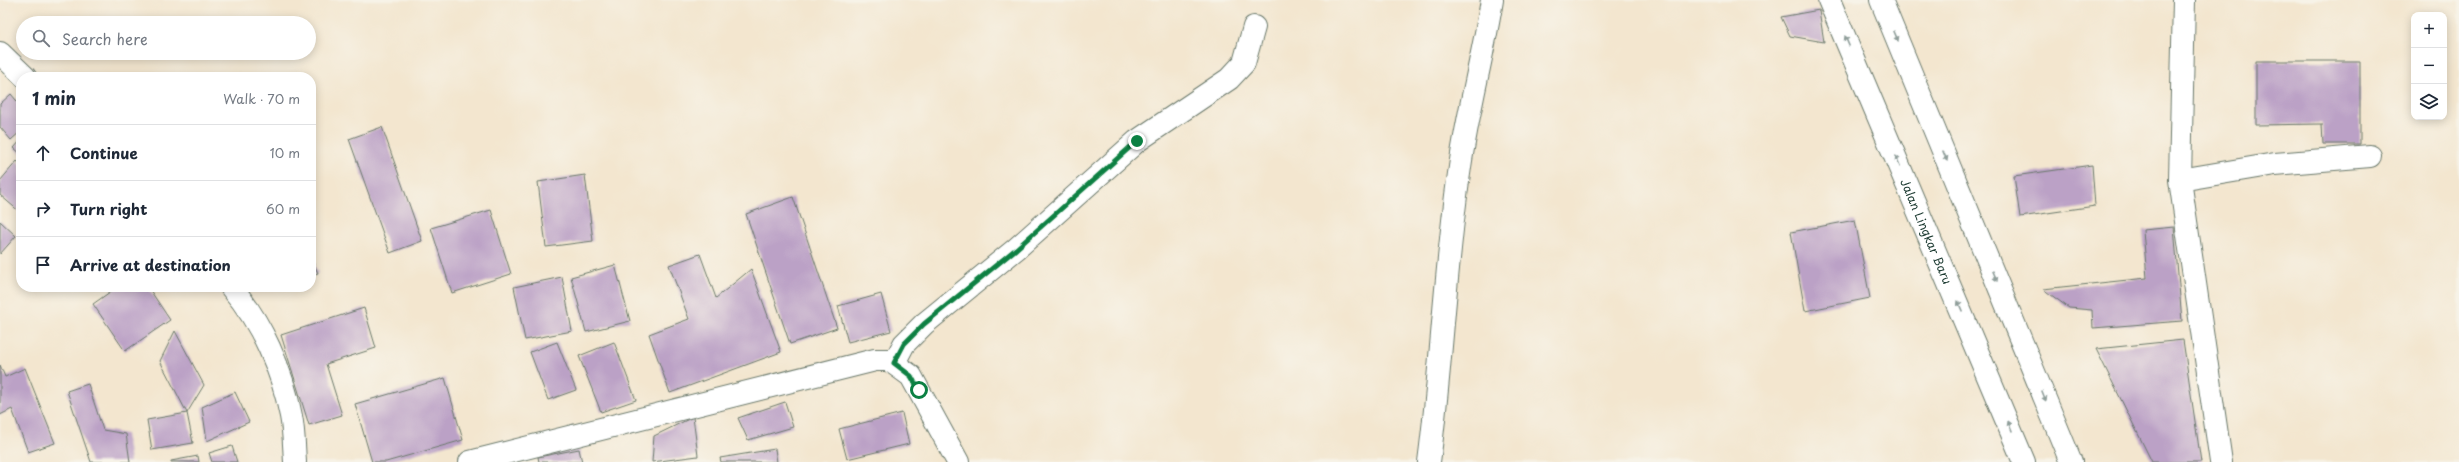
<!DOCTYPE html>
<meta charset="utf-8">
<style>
:root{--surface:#fff;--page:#f6f6f7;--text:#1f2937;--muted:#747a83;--line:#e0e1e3}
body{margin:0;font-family:"Playpen Sans",sans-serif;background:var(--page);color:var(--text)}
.controls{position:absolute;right:12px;top:12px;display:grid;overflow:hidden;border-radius:8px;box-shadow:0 2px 10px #0003}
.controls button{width:36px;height:36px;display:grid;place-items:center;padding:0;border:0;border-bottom:1px solid var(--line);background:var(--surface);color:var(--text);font:20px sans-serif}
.stop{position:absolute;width:12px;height:12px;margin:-9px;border:3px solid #0b8043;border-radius:50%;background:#fff}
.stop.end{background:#0b8043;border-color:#fff;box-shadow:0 1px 4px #0008}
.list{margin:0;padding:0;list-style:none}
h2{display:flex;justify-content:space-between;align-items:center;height:52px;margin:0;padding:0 16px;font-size:17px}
h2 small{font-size:13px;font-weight:400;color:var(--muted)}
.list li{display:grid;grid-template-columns:26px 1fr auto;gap:12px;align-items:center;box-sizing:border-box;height:56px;padding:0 16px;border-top:1px solid var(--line)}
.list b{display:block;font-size:15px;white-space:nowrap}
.list em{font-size:13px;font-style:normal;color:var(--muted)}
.icon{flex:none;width:22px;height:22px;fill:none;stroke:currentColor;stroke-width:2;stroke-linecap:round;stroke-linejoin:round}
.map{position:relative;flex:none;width:2459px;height:462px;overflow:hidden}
.search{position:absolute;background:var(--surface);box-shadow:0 2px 10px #0003;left:16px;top:16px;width:300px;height:44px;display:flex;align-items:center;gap:10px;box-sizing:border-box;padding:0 14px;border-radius:22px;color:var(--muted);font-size:15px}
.panel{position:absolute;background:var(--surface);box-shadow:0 2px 10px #0003;left:16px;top:72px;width:300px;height:220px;border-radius:16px}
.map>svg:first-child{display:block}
</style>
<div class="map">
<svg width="2459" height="462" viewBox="0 0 2459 462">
<rect width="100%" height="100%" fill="#f7f3e8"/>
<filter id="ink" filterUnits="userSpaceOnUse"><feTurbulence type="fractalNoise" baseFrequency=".025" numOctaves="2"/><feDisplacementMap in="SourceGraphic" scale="8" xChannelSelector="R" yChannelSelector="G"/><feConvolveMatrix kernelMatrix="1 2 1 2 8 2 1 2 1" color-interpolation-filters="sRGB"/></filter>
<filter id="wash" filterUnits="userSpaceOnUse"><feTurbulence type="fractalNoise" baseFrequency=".012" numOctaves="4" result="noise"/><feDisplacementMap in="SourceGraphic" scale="16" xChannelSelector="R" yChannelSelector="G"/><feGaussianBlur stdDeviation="0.9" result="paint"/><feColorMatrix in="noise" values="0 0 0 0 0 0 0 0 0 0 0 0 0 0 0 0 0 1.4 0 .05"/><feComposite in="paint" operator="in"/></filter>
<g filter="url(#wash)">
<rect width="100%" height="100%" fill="#f3e6cf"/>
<g id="blocks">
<path fill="#bba1c6" d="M1819,10L1824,42L1790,36L1781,17Z
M2256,61H2360V144H2323L2322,124L2256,125Z
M11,94L21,106V131L11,140L0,127V104Z
M382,127L422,241L390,253L349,139Z
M21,140V154L14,148Z
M17,161L21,165V213L0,195V181Z
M2092,165L2095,206L2020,217L2014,176Z
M585,175L593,241L546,247L538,182Z
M793,197L837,328L790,344L746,214Z
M491,210L511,274L452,293L431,228Z
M1855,220L1870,298L1805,311L1791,232Z
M0,221L16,236L0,254Z
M2174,227L2182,321L2093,328L2092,310L2069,308L2043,289L2147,278L2143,230Z
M700,254L716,298L751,269L781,352L670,393L649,334L689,319L669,265Z
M311,258L318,273L311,276Z
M615,265L630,321L586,332L571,277Z
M562,277L572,331L525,340L514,287Z
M117,287H148L170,320L125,351L93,304Z
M881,294L891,331L848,342L838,306Z
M364,308L376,348L326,364L342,415L309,425L281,335Z
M175,331L204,385L187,413L160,361Z
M2183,340L2201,462H2152L2096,349Z
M557,342L576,390L548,400L530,352Z
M614,342L636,400L601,412L579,356Z
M0,365L5,377L25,368L55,443L28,452L12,409L0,415Z
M445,378L463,440L386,462H372L355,404Z
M88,384L103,430L126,434L130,462H91L67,391Z
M235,392L249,422L207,441L202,407Z
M785,402L793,427L748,440L738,418Z
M187,413L193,443L152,450L147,420Z
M902,413L909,444L847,459L839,429Z
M693,417L698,456L652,462L654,436Z
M232,446L237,462H212L209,453Z
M579,449L582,462H539L538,457Z
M775,449L777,462H721L720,458Z
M198,456L199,462H171V461Z"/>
</g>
</g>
<g filter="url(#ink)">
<use href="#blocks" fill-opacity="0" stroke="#69786a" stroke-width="1"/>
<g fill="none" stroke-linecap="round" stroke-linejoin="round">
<defs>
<path id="street" d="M2184,0L2180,180L2221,462
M0,53L25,77
M2180,180L2275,164L2370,156
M231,287C262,323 282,370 291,416C294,431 294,447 295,462
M894,363L904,344L924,324L1016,249L1137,141L1229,79L1244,63L1254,27
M470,462L875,360H889L911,376L958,462
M1429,462C1442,364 1445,264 1460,167C1468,111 1483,56 1492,0"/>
<g id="highway">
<path id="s1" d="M1829,0L2024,462"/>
<path d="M1881,0L2071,462"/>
</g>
</defs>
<use href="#street" stroke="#69786a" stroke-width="24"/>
<use href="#highway" stroke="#69786a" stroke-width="24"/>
<use href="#street" stroke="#fff" stroke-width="22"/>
<use href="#highway" stroke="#fff" stroke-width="22"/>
</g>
<defs><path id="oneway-solid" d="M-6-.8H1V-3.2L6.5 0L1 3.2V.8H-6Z"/></defs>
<g fill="#8f9e9a">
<use href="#oneway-solid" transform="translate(1896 36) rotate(67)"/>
<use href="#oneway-solid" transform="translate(1847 41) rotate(-113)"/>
<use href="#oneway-solid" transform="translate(1945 156) rotate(67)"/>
<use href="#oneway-solid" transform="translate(1898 161) rotate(-113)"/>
<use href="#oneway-solid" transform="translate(1995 276) rotate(67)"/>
<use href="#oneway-solid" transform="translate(1960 306) rotate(-113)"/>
<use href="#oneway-solid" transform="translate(2044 396) rotate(68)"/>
<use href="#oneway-solid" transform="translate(2010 426) rotate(-112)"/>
</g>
</g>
<g fill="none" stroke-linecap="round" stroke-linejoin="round" filter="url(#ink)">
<path stroke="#0b8043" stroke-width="5" d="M919,390L911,376L894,363L904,344L924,324L1016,249L1137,141"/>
</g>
<g text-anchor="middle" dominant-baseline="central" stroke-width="3" stroke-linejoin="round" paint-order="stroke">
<g font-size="12" fill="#1f3d34" stroke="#f7f3e8">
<text stroke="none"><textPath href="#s1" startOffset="251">Jalan Lingkar Baru</textPath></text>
</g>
</g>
</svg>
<div class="controls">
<button>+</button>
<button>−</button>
<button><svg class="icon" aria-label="layers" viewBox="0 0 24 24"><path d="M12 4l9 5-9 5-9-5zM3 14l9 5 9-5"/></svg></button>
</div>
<div class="stop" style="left:919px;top:390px"></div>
<div class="stop end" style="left:1137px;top:141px"></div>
<div class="search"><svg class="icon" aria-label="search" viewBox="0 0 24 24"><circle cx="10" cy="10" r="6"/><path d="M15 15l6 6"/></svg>Search here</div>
<section class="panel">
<h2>1 min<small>Walk · 70 m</small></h2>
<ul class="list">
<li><svg class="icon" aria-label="ahead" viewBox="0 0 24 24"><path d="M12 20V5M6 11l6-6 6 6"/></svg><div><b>Continue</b></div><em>10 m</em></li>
<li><svg class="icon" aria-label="right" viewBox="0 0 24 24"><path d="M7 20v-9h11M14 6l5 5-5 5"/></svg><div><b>Turn right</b></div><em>60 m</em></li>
<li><svg class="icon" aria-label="arrive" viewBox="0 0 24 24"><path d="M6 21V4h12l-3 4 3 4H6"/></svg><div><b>Arrive at destination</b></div></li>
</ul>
</section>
</div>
